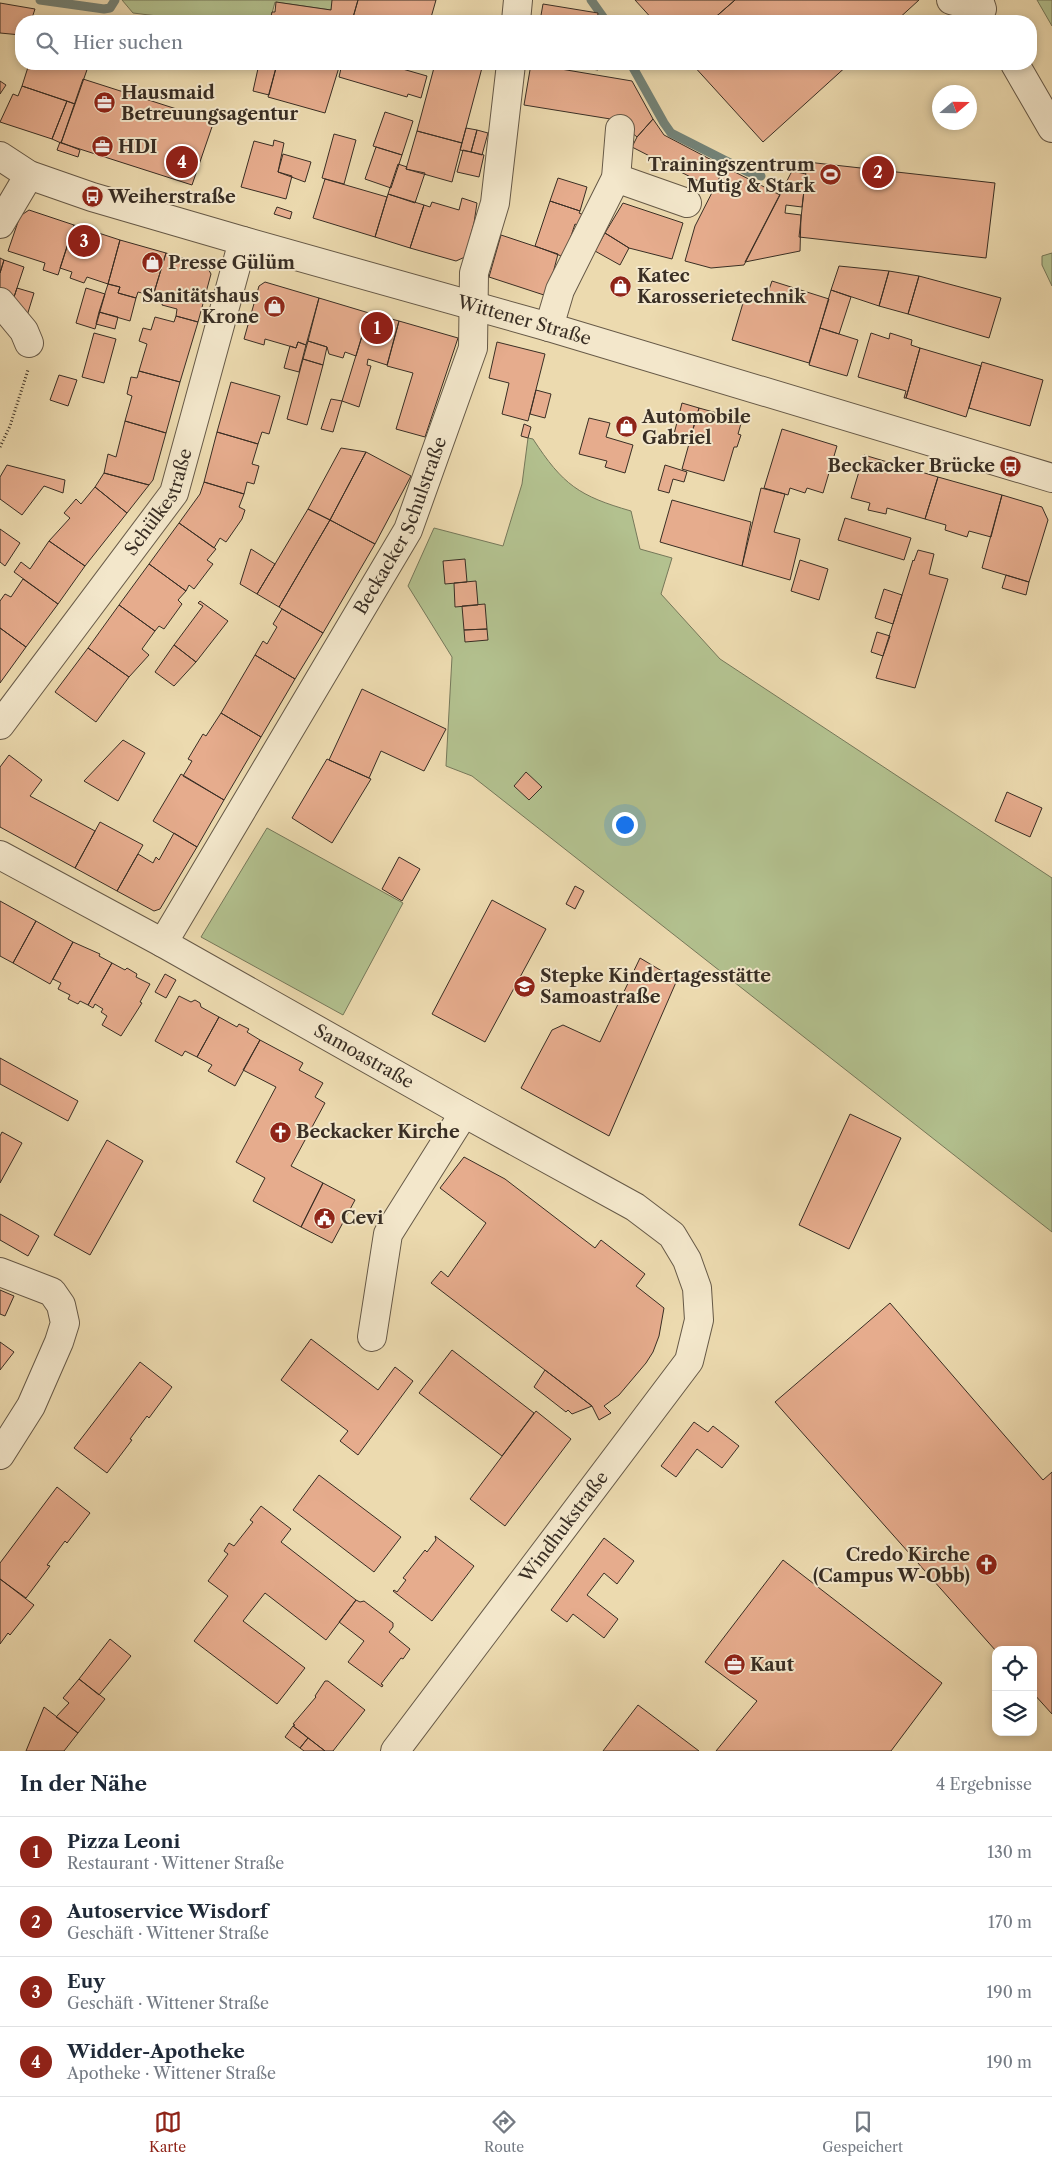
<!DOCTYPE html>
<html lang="de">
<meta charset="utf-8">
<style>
:root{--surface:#fff;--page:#f2f2f3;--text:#1f2937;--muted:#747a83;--line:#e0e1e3;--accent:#8f2418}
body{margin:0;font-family:"Libre Caslon Text",serif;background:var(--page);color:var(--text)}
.controls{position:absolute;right:15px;bottom:15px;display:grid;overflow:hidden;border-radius:10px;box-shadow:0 2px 8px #0003}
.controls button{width:45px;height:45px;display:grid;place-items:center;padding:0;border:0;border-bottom:1px solid var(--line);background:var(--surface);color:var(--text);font:25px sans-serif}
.compass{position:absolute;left:932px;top:85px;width:45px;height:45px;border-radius:50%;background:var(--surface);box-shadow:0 2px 8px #0003;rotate:70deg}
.you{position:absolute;left:624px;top:824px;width:18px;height:18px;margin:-12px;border:4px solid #fff;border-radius:50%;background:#1a73e8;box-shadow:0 0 0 8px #1a73e833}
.badge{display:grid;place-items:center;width:32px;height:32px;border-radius:50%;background:var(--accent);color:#fff;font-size:16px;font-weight:700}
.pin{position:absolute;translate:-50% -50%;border:2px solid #fff;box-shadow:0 1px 5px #0006}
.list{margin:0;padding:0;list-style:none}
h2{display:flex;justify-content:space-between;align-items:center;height:65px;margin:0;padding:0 20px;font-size:21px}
h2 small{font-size:16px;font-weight:400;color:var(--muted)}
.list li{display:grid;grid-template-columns:32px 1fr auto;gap:15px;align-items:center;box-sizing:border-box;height:70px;padding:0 20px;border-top:1px solid var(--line)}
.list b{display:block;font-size:19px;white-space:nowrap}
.list p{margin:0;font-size:16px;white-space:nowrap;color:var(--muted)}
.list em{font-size:16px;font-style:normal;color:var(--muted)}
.icon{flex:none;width:28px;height:28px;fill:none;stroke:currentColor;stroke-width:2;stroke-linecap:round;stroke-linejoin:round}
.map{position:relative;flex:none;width:1052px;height:1751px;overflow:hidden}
.search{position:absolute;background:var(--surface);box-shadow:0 2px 8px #0003;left:15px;right:15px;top:15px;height:55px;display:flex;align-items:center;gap:12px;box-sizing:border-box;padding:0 18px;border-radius:20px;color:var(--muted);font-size:19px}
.sheet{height:345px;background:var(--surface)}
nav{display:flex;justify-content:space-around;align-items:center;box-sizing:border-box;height:70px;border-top:1px solid var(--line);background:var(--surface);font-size:14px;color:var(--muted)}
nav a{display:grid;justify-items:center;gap:2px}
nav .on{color:var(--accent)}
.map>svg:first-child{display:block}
</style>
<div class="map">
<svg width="1052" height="1751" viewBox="0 0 1052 1751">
<rect width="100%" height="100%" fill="#ecdaaf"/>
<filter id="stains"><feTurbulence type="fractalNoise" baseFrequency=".004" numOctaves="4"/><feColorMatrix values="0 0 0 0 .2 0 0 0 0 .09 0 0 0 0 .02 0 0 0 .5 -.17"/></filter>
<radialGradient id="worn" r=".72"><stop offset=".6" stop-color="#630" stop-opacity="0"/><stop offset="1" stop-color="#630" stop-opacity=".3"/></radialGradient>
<path fill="#b3c18f" stroke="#76785a" d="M122,0H333L331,10L275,2L270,21H198L133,13Z
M1037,0H1052V26Z
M1052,253V286L1042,265V256Z
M528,438L533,439C563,485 579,496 631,511L640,549L672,558L661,594L720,659L1052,878V1232L472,776L446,766L452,657L408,586L434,528L503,546L522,484Z
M267,828L403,903L343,1015L201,937Z"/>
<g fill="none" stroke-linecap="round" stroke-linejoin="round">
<path stroke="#738277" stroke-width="9" d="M40,0L104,9L110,8L115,0
M591,0L606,21
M631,64L664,123L671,133L748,172L761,176"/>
</g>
<path fill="#e6ac8d" stroke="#392e24" d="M332,0H358L352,21H270L272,12H275L276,2L331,10Z
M358,0H436L430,21H352Z
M635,0H735L711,21H654Z
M735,0H919L896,21H711Z
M0,3L35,9L31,21H21V35L0,33Z
M543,4L598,13L597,21H540Z
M29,64H89L75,104L22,86Z
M259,64H277L269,95L253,91Z
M277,64H340L325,113L268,97Z
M342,64H385L427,76L421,98L408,94L407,97L339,77Z
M435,64H483L462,143L417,131Z
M531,64L632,81L653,119L637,137L625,127L629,122L524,105Z
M562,64H599L598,70Z
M692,64H849L763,142Z
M83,79L214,121L192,185L61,143Z
M0,81L6,85L0,94Z
M22,86L67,101L52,139L0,122L13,94L18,96Z
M67,101L75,104L61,143L52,139Z
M385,112L413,121L402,155L373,146Z
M653,119L664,135L725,167L714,189L632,147L637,137Z
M466,128L477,130L471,152L460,150Z
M477,130L488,133L482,155L471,152Z
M417,131L462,143L452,182L406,169Z
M334,134L356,140L344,184L322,178Z
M274,140L284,143L278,172L292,176L286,199L241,187L254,141L273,146Z
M60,142L80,150L78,157L57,150Z
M376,147L402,155L391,188L365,179Z
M463,150L484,155L479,177L457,172Z
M283,154L311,162L305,182L278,172Z
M807,162L995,183L986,258L799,237Z
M398,164L407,167L406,169L425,173L415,203L388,194Z
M725,167L780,195L744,265L711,268L685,261L695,226Z
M792,171L806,174L802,207L786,205L785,213L801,215L800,251L745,262Z
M558,178L587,187L580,211L550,201Z
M325,179L387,197L375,237L313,218Z
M388,194L424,205L410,248L375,237Z
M462,198L477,203L474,223L465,257L456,261L410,248L424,205L430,207L432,202L459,210Z
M550,201L580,211L579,213L586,216L582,227L575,224L564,257L535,246Z
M623,203L683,223L672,259L629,248L605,233Z
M277,207L292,212L290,219L274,214Z
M29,210L74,225L58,275L43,270L45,263L8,251L20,216Z
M74,225L120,240L108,284L87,277L84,283L70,278L72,272L60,268Z
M605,233L629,248L620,265L595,251Z
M501,235L558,254L547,296L489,277Z
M120,240L166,253L153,296L138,292L136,298L118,293L120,287L108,284Z
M166,253L206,265L211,274L198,322L176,316L177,309L162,305L163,299L153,296Z
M0,258L4,260L0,273Z
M4,260L24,267L12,303L0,289V273Z
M839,266L889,271L879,306L831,290Z
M889,271L919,276L908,314L879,306Z
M919,276L1001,298L989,338L908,314Z
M772,281L829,299L809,363L732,340L746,293L766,298Z
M265,282L319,298L306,345L298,342L296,348L265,339L264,345L244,339L259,286Z
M108,284L120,287L118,293L136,298L130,321L99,312Z
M17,288L34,293L26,319L12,303Z
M86,288L105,294L95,329L76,323Z
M831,290L851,297L839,334L820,328Z
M319,298L369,313L356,356L345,352L343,358L329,354L327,347L308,341Z
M99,312L118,317L115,329L96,324Z
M369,313L399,321L387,365L368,359L367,365L371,366L359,407L342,401Z
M176,316L198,322L180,382L139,371L147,344L139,341L143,328L151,330L155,317L174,322Z
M399,321L458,338L425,437L396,429L413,373L387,366Z
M820,328L858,340L847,376L809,365Z
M94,333L116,339L104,383L82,377Z
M871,333L889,339L890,333L912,340L911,345L920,348L906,398H904L906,391L858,377Z
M308,341L327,347L323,365L303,359Z
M298,342L306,345L299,372L284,368L290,346L296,348Z
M497,342L545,354L528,421L502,414L509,383L489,378Z
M920,348L981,366L966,417L906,398Z
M303,359L323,365L307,425L287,419Z
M982,362L1043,380L1030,426L969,408Z
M139,371L180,382L166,433L125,421L132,396L127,394L131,377L137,378Z
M59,375L77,380L68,406L50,400Z
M231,382L280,396L269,434L262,432L258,444L217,432Z
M536,390L551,394L545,418L530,414Z
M331,399L342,401L333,432L321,429Z
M682,403L699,408L690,439L674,434Z
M699,408L742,420L738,434L741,435L737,447H734L724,481L682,469Z
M589,418L610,423L606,437L633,445L625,473L605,467L607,461L579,454Z
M125,421L166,433L153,480L149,485L104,473L108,454L116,457Z
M524,424L531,427L528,438L521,436Z
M782,429L837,446L823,493L807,488L805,493L790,488L788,495L764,488Z
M217,432L258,444L252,464L259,466L254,484L247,482L244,494L204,482Z
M341,448L366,452L330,520L308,509Z
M366,452L411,476L375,544L330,520Z
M864,455L938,477L925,519L887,508L886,514L868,510L870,503L851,498Z
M7,465L65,480L63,493L44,486L22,515L0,499V477Z
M665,465L687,472L684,482L673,479L669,493L658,490Z
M104,473L149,485L127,513L95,487Z
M938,477L1002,495L991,537L969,531L967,537L945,530L946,525L925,519Z
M204,482L244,494L239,507L245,510L242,519L226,542L220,538L214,548L179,523L200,494Z
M95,487L127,513L85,566L49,541L70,518L64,513L76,499L81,504Z
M761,488L785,494L774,532L800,539L790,580L742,566Z
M1002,495L1042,507L1048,520L1029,582L982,568Z
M672,500L751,522L742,566L660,542Z
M308,509L330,520L279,607L257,594Z
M845,518L911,538L904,560L838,540Z
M330,520L375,544L323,633L279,607Z
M179,523L216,549L207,560L213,564L194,589L189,585L186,591L149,564Z
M0,529L20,543L5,566L0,562Z
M49,541L85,566L58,604L14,572L21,562L30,569Z
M251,549L275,564L257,594L240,584Z
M918,550L934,554L929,574L948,579L915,688L876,678L913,560L914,561Z
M465,559L467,582L445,584L443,561Z
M800,560L828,569L819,600L791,591Z
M149,564L186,591L178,600L182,604L164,629L159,626L155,631L119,605Z
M1006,575L1029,582L1026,595L1002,588Z
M23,579L58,604L26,647L0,628V601L5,594L11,597Z
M476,581L478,605L455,607L454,583Z
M884,589L902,595L893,624L875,618Z
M200,601L228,621L196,662L174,645L203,606L198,603Z
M485,604L487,629L464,630L462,606Z
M119,605L155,631L142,649L149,655L129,677L88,648Z
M282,609L323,633L295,679L255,655L263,641L267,644L277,627L273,624Z
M0,628L26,647L0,683Z
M487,629L488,640L465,642L464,630Z
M877,632L890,636L883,656L871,652Z
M174,645L196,662L174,686L155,672Z
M88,648L129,677L96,722L55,692Z
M255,655L295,679L261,737L221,713Z
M362,689L446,729L424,771L381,751L369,778L329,760Z
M221,713L261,737L224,800L183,776L192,761L188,759L203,734L206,736Z
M123,740L145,753L118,801L84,781Z
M9,755L42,780L30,796L95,831L75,868L0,827V767Z
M327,759L371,779L332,843L292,818Z
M526,772L542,787L529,800L514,786Z
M181,774L224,800L197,847L153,821Z
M1007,792L1042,808L1030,837L995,821Z
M100,822L143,845L117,891L75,868Z
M174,833L197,847L160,909L154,911L117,891L138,854L153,863L156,857L159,860Z
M399,857L420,869L402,901L382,889Z
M575,886L584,891L575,909L566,904Z
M492,900L546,929L485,1042L432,1014Z
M0,901L36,921L13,963L0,956Z
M36,921L73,942L50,984L13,963Z
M73,942L100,954L99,956L112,963L88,1005L80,1001L78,1004L68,999L70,995L58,989L61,983L53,979Z
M640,958L677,980L609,1136L521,1088L552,1030L563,1025L600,1042Z
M112,963L125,970L127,968L137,974L136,977L150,984L140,1002L142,1003L121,1036L102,1025L107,1016L101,1012L103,1009L95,1004L93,1008L88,1005Z
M165,974L176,980L166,998L155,992Z
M179,996L191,1002L195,1000L200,1003L201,1007L219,1017L197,1057L185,1051L182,1056L155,1041Z
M219,1017L237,1027L239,1024L249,1029L247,1032L260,1040L235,1086L208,1071L212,1065L197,1057Z
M260,1040L303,1063L299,1070L323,1083L315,1097L325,1103L291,1166L323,1183L301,1227L253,1201L265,1178L236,1162L276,1087L243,1070Z
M0,1058L78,1101L68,1121L0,1084Z
M850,1114L901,1138L849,1249L799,1225Z
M2,1132L22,1143L0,1183V1136Z
M107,1140L143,1161L90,1255L54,1235Z
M464,1157L505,1179L595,1248L601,1240L645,1274L636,1286L664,1308L659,1336L653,1352L646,1363L619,1395L604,1406L611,1413L599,1420L592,1406L431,1283L441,1271L448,1277L486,1223L440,1188Z
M323,1183L355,1200L332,1243L301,1227Z
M0,1214L39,1236L28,1256L0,1240Z
M0,1290L14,1296L5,1316L0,1314Z
M890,1303L1043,1480L1052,1472V1714L1033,1693V1650L996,1651L775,1402Z
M311,1339L378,1390L395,1367L413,1381L358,1455L340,1441L348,1431L281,1380Z
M0,1342L14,1352L0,1370Z
M452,1350L534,1413L502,1456L419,1393Z
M140,1362L172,1387L149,1418L147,1416L130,1439L132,1440L107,1473L74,1448Z
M545,1370L592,1406L572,1414L568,1410L566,1412L534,1387Z
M536,1411L571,1439L505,1526L470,1499Z
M694,1422L708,1432L713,1426L739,1446L722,1468L697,1449L676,1477L661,1466Z
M319,1475L401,1537L374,1572L293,1510Z
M57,1487L90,1513L67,1543L65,1541L47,1565L50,1566L26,1598L0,1579V1563Z
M261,1506L291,1529L281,1542L356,1600L326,1640L265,1593L243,1621L305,1668L277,1704L194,1641L228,1596L208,1581L228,1554L224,1551L229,1543L234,1546L253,1522L250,1520Z
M435,1536L474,1566L432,1621L393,1591L394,1590L397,1592L406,1580L403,1578L425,1550L427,1552L436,1540Z
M604,1538L634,1561L617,1584L604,1573L587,1595L618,1619L604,1638L573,1614L567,1622L551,1610Z
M783,1560L942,1683L891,1751H716L757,1701L705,1662Z
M0,1579L34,1605L10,1635L8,1633L0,1644Z
M356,1600L360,1602L364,1601L393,1623V1627L389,1632L410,1649L403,1659L401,1658L381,1684L383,1685L382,1687L348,1662L364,1641L339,1622Z
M110,1639L131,1656L99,1695L79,1679Z
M79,1679L105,1699L78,1733L56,1717L69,1703L63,1698Z
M325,1681H328L365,1710L333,1751H325L293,1726L295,1725L293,1724L316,1697L315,1696Z
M638,1705L699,1751H603Z
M44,1707L78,1733L64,1751H26Z
M293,1726L308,1738L300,1748L285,1737Z
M308,1738L325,1751H304L300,1748Z"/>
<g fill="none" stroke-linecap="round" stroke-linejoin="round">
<defs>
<g id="minor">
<path d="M951,0L982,9L979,0"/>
<path d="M516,21L518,0"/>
<path d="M1015,64L1052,128"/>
<path id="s1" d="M0,156L29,175L92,197L243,241L549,327L1052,478"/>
<path d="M616,178L687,203"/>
<path d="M0,224L29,175"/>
<path d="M0,302L24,331L29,343"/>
<path d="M549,327L560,290L616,178L620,129"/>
<path id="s2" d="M0,725L174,493L243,241"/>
<path id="s3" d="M0,855L163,943L464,1113L635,1207L672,1235L687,1260L697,1288L699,1320L689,1361L395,1751"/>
<path id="s4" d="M163,943L408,530L473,348L474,273L495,203L511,64"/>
<path d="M0,1272L52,1292L61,1305L65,1323L59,1342L31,1406L0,1455"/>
<path d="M372,1337L388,1234L464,1113"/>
</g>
</defs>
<use href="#minor" stroke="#665947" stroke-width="30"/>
<path stroke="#392e24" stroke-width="3" stroke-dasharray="1 2.5" stroke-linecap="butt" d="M0,447L10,426L28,370"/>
<use href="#minor" stroke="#f3e7cb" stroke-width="28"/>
</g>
<defs>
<symbol id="office-disc" viewBox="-11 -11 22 22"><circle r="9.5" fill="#8f2418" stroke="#f3e7cb"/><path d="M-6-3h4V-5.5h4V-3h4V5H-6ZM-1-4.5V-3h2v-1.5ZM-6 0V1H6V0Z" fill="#fff"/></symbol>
<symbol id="stadium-disc" viewBox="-11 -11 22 22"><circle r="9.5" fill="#8f2418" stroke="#f3e7cb"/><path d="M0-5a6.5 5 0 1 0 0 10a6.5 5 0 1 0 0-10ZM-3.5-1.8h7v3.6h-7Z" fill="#fff"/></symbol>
<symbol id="bus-disc" viewBox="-11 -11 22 22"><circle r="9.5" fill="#8f2418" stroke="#f3e7cb"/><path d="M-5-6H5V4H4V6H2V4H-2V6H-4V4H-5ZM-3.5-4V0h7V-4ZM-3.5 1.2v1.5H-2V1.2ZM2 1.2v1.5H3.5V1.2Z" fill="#fff"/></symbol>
<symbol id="shop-disc" viewBox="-11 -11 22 22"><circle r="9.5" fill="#8f2418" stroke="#f3e7cb"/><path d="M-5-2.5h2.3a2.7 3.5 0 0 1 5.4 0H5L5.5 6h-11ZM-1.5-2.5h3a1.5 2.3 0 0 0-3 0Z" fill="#fff"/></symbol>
<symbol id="school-disc" viewBox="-11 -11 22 22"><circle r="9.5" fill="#8f2418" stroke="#f3e7cb"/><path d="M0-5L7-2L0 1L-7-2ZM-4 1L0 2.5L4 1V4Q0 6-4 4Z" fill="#fff"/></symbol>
<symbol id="church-disc" viewBox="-11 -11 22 22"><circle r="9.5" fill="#8f2418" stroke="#f3e7cb"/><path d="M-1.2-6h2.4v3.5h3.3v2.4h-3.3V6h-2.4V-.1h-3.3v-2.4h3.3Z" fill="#fff"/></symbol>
<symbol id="civic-disc" viewBox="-11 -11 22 22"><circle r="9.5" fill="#8f2418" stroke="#f3e7cb"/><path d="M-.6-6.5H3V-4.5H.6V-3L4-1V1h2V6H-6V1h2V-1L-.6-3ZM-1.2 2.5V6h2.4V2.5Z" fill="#fff"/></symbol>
</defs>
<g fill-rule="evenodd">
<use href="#office-disc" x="92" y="90" width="25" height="25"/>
<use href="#office-disc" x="90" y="134" width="25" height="25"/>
<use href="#stadium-disc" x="818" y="162" width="25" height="25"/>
<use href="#bus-disc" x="80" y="184" width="25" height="25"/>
<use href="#shop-disc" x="140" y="250" width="25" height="25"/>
<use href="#shop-disc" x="608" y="274" width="25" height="25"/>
<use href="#shop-disc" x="262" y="294" width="25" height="25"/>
<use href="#shop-disc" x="614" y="414" width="25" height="25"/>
<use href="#bus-disc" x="998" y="454" width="25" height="25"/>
<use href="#school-disc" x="512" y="974" width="25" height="25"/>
<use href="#church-disc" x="268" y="1120" width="25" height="25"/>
<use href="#civic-disc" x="312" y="1206" width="25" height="25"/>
<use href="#church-disc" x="974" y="1552" width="25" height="25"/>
<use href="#office-disc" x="722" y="1652" width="25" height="25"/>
</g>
<g text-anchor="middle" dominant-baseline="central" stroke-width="4" stroke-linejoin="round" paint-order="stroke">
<g font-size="18" font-weight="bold" fill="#392e24" stroke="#f3e7cb" text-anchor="start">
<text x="121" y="93">Hausmaid<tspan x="121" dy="21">Betreuungsagentur</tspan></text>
<text x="118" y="147">HDI</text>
<text x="815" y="165" text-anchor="end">Trainingszentrum<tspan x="815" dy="21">Mutig &amp; Stark</tspan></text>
<text x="108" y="197">Weiherstraße</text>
<text x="168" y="263">Presse Gülüm</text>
<text x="637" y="276">Katec<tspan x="637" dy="21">Karosserietechnik</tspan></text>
<text x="259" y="296" text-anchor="end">Sanitätshaus<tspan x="259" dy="21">Krone</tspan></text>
<text x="642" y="417">Automobile<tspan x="642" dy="21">Gabriel</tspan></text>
<text x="995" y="466" text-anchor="end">Beckacker Brücke</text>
<text x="540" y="976">Stepke Kindertagesstätte<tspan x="540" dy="21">Samoastraße</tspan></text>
<text x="296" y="1132">Beckacker Kirche</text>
<text x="341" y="1218">Cevi</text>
<text x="970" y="1555" text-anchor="end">Credo Kirche<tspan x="970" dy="21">(Campus W-Obb)</tspan></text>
<text x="750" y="1665">Kaut</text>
</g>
<g font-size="18" fill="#392e24" stroke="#f3e7cb">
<text stroke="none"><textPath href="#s1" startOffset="551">Wittener Straße</textPath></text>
<text stroke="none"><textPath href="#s2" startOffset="275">Schülkestraße</textPath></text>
<text stroke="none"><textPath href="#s4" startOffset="481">Beckacker Schulstraße</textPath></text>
<text stroke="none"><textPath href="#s3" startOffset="416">Samoastraße</textPath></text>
<text transform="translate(564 1527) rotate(-53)">Windhukstraße</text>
</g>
</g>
<rect width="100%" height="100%" filter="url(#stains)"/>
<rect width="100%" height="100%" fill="url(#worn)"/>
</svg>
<div class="controls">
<button><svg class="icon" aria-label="locate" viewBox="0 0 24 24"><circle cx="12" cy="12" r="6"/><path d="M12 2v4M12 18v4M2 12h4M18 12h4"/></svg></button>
<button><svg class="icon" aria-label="layers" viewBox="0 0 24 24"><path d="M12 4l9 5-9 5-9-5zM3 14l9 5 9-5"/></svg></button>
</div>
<svg class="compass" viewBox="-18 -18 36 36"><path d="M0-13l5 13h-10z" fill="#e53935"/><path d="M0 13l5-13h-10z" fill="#747a83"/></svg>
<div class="you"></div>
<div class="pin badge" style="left:377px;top:328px">1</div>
<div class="pin badge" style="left:878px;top:172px">2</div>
<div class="pin badge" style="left:84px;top:241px">3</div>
<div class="pin badge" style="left:182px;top:162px">4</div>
<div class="search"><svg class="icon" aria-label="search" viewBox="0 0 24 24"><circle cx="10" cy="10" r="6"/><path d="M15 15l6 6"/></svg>Hier suchen</div>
</div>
<section class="sheet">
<h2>In der Nähe<small>4 Ergebnisse</small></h2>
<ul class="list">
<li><span class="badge">1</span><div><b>Pizza Leoni</b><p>Restaurant · Wittener Straße</p></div><em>130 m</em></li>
<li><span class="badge">2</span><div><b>Autoservice Wisdorf</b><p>Geschäft · Wittener Straße</p></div><em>170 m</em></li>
<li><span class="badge">3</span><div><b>Euy</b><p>Geschäft · Wittener Straße</p></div><em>190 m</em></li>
<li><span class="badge">4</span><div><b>Widder-Apotheke</b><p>Apotheke · Wittener Straße</p></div><em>190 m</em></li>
</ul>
</section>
<nav>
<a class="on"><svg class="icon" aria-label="map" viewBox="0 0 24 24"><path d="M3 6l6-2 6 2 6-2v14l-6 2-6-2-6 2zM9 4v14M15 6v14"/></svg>Karte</a>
<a><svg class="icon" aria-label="directions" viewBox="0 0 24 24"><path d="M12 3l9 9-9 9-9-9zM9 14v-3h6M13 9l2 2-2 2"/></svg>Route</a>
<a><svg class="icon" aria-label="saved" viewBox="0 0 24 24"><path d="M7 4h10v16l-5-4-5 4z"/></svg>Gespeichert</a>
</nav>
